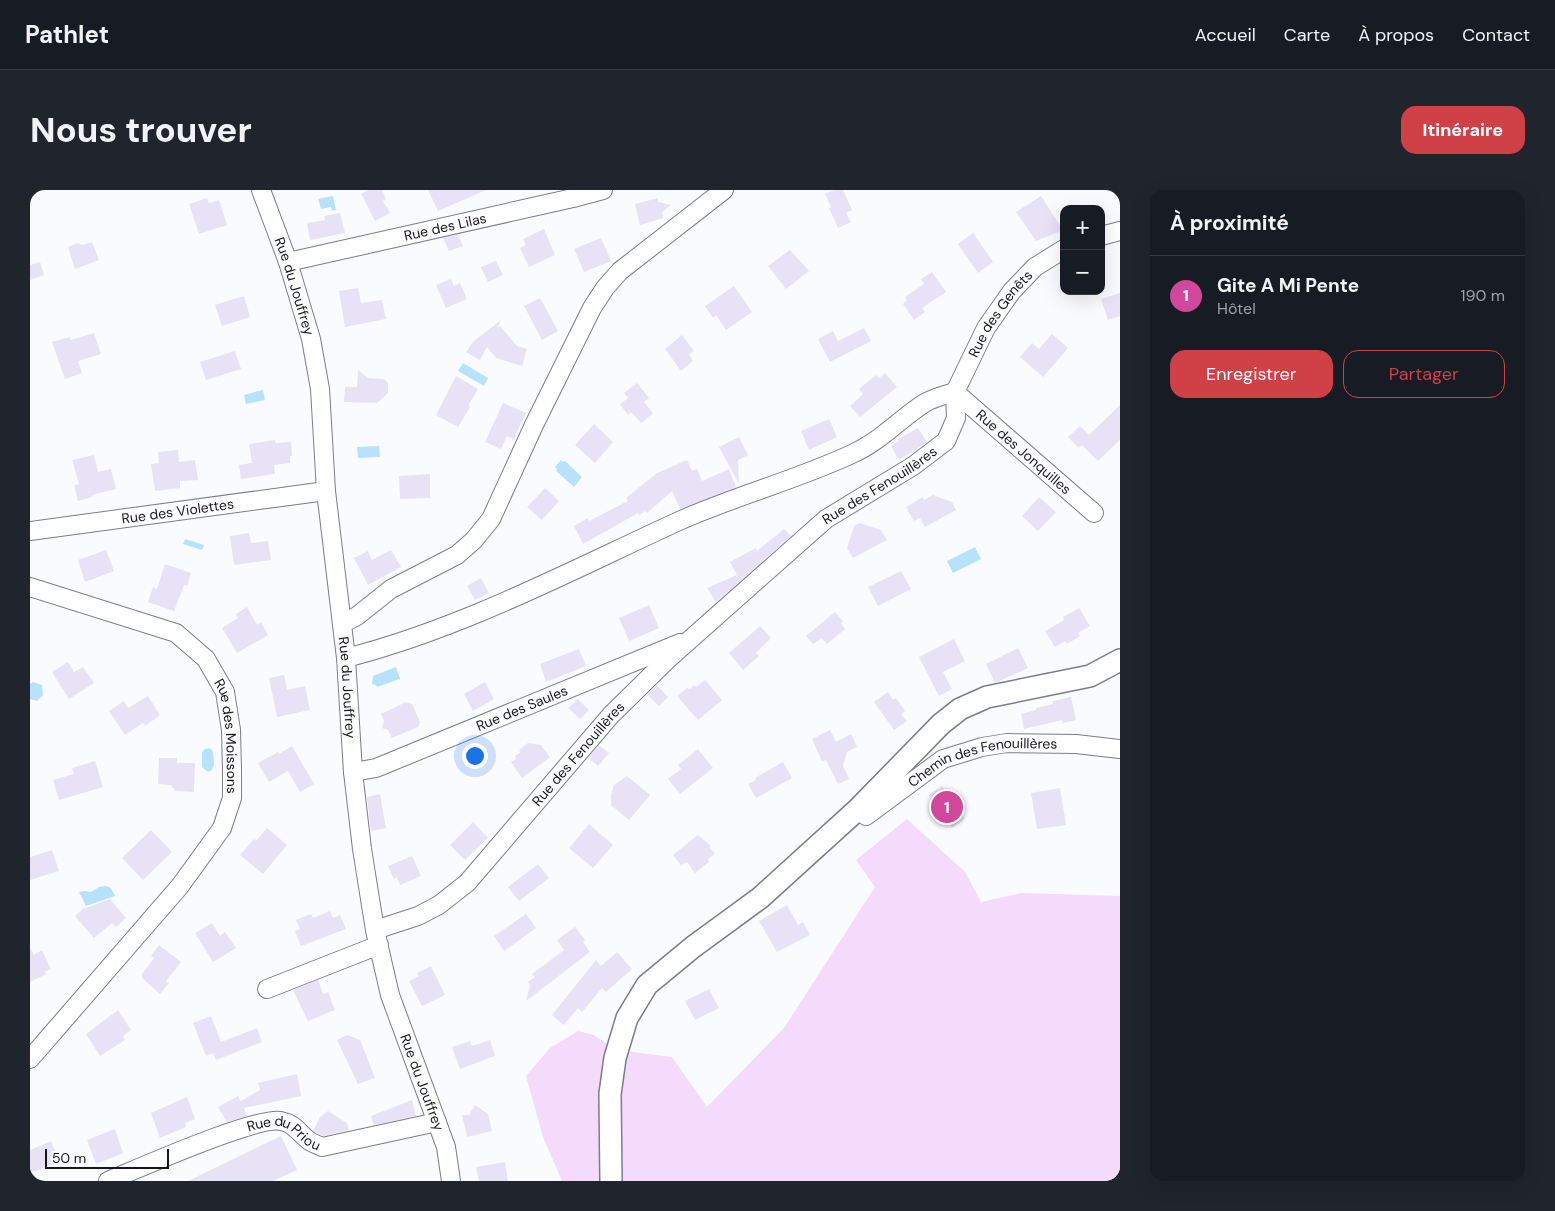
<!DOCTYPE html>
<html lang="fr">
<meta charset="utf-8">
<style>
:root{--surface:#171b24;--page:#20242c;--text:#f1f3f6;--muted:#9ea1a6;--line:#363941;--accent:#cf4047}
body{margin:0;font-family:"DM Sans",sans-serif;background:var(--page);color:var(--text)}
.controls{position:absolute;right:15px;top:15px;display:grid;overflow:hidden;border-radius:10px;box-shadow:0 5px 20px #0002}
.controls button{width:45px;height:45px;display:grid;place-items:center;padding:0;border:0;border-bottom:1px solid var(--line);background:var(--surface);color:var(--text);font:25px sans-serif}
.scale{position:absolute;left:15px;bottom:12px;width:124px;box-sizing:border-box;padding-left:5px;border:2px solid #15161c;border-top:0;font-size:14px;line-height:18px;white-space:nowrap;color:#15161c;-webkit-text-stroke:4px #fafbff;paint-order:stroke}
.you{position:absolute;left:444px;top:565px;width:18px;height:18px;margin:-12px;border:4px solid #fff;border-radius:50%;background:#1a73e8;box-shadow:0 0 0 8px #1a73e833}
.badge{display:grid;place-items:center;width:32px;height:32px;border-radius:50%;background:var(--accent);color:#fff;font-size:16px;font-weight:700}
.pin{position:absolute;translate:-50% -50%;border:2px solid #fff;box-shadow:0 1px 5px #0006}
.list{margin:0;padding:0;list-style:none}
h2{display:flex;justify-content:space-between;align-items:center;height:65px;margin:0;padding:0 20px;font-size:21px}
h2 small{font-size:16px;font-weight:400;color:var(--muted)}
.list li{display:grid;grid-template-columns:32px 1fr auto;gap:15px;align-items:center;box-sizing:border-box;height:80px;padding:0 20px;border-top:1px solid var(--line)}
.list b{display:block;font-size:19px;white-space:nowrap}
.list p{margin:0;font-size:16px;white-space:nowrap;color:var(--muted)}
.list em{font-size:16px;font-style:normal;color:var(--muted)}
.actions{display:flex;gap:10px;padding:15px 20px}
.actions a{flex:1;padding:11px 0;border:1px solid var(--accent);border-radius:15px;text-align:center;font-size:18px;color:var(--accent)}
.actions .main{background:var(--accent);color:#fff}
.map{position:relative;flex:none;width:1090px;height:991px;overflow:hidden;border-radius:15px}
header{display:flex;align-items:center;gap:30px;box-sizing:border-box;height:70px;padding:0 25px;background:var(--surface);border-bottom:1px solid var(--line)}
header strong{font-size:24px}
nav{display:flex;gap:28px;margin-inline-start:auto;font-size:18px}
.intro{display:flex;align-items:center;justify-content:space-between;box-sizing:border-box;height:120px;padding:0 30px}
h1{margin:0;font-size:35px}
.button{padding:12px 22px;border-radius:15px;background:var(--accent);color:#fff;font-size:18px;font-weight:700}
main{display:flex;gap:30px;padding:0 30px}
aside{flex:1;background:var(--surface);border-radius:15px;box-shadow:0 5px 20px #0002}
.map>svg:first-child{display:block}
</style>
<header>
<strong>Pathlet</strong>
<nav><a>Accueil</a><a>Carte</a><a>À propos</a><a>Contact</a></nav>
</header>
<div class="intro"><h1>Nous trouver</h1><a class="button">Itinéraire</a></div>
<main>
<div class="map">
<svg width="1090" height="991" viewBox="0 0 1090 991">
<rect width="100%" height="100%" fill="#fafbff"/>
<path fill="#f4dafb" d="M877,629L935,682L951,712L991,703L1090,706V991H532L513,947L496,886L520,858L548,841L564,845L586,860L642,867L677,917L754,838L845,697L826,670Z"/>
<path fill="#b6e2fc" d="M303,6L306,20L302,21L301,17L291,19L288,9Z
M433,173L458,188L454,196L428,181Z
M233,200L235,210L216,214L214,205Z
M349,256L350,267L328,268L327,257Z
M531,270L533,272L535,271L552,287L544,297L526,281L527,279L525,277Z
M155,349L174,355L172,360L153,354Z
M945,357L951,369L923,383L917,371Z
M366,477L370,489L347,497L346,495L342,494L343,486Z
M3,492L12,495L13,505L7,511L0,509V494Z
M179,558L183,561L184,575L182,580L178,582L172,577V562L175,559Z
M76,696L81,698L85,706L56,716L49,702L55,701L61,702L69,697Z"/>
<path fill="#e7e2f5" d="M338,0H352L356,9L353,11L360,23L345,31L331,4Z
M398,0H456L408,21Z
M804,0H813L822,20L816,23L821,32L808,38L799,18L801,17L795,4Z
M1011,6L1033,40L1006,51L986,22Z
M177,8L179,13L189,10L197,35L169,44L159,14Z
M628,8V12L641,15L632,22L633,28L610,35L605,14Z
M310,23L315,43L280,50L277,33L295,30L294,26Z
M514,39L525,65L499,77L490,58L496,55L493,49Z
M943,43L963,72L948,83L928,54Z
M428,45L433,56L419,61L413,48Z
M571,48L581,71L554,82L544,59Z
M62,52L69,70L45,79L38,57L48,53L52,55Z
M760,60L779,81L756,99L738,76Z
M466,71L473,85L458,92L451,77Z
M10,72L14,85L0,90V75Z
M902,82L916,102L892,118L895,122L884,130L873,114L877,110L875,107L894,94L891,89Z
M421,89L424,96L430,93L437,109L416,118L406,95Z
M704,96L722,122L696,140L686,125L683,128L675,116Z
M328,98L331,113L352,110L356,129L315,137L309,101Z
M1090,103V126L1078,130L1071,109Z
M214,106L220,127L192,136L185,115Z
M510,108L528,141L512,150L494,116Z
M471,130L467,138L470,136L487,156L497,159L492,176L466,168L457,157L450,170L436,162L443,152Z
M834,138L841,151L800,172L788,149L803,141L808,151Z
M64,143L71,164L48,171L52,183L35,189L22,152L40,147L41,150Z
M1022,144L1038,158L1013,187L990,167L1002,153L1009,159Z
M652,145L664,161L659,165L663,171L651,181L635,159Z
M205,161L211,179L176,190L170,172Z
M328,180L338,188L354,189L358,193V203L347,213L314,212L315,197H327Z
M855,183L867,197L830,227L820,216L833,204L829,199L846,185L849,188Z
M426,186L448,199L439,214L440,217L428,237L406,225Z
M607,193L619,208L614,212L623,223L611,233L601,222L598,225L590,214L598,208L594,203Z
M473,213L496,223L484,249L477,246L471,259L455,252Z
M1090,215V250L1068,271L1052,255L1049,258L1038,247L1050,236L1059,245Z
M799,229L807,247L779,260L771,241Z
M564,234L583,252L565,273L545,255Z
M888,238L897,252L869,270L861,256L869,251L868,249Z
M709,247L718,265L708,270L709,294L689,257Z
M245,250L246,253L261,252L262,266H260V273L244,275L245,284L211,289L209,275L222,273L219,254Z
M148,260L149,272L165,270L168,290L150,291V298L125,301L121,274L129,273L128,262Z
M64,265L68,282L81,279L86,299L62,305V307L48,311L44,295L49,294L42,270Z
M657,270L662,281L667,279L672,291L699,279L706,297L650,319L642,301L617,323L615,321L610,325L608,323L553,354L544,336L558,328L559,331L598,311L596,308L627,283Z
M400,284V308L370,309L369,286Z
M515,298L529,311L512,330L497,317Z
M903,305L922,312L926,320L895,337L890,328L884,331L876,317L893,307L894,310Z
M1009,307L1026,322L1008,341L992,326Z
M830,333L851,340L857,350L823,368L817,358L824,336Z
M754,339L761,346L686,412L677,398L707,385L700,372L726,358L727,361Z
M219,343L221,353L238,351L241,370L204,375L200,346Z
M76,360L84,381L55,392L48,370Z
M361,360L371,377L338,395L324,368L338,361L342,370Z
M135,374L161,383L157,396L154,395L144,421L118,412L123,397L127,399Z
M871,381L881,399L848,416L838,397Z
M451,388L459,403L445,410L437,396Z
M619,415L629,438L599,451L589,428Z
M217,417L227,435L231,432L238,445L207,463L192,438L208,428L206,424Z
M1049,418L1060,436L1048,443L1050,446L1037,454L1035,451L1025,457L1015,441L1034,430L1033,427Z
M805,422L813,431L811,433L815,439L797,454L792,448L783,454L776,446Z
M730,436L741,448L726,463L729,466L713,480L699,463Z
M924,449L935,471L913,482L922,499L909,506L889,467Z
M988,458L998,478L965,493L956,474Z
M549,459L556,476L516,492L510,474Z
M38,472L44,482L53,477L64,493L39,509L22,482Z
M254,485L257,500L275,496L280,520L247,527L239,488Z
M675,490L692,510L668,530L647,506L657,498L660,499L664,495L666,497Z
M455,492L464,509L443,521L434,504Z
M627,495L638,507L629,516L617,504Z
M858,502L863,510L866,508L875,521L871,524L877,531L864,540L844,512Z
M118,506L130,525L115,536L113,533L95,545L79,521L94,511L98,518Z
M1041,507L1046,530L1033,533L1032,530L994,539L991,524L1006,520V518L1023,514V511Z
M548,509L559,520L550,529L538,518Z
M376,512L382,514L390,532L388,537L362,548L358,540L352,538L354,531L351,524Z
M800,540L806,552L821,544L827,557L817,562L813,576L819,589L808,594L796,570L792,571L782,549Z
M498,553L511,555L520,567L492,588L481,572L486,569L485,566L491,562L489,560Z
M569,555L579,563L568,576L558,568Z
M262,556L284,594L270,602L258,581L239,592L228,573L248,562L249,564Z
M668,559L683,578L650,604L638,589L651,579L648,575Z
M129,568H147V573H165L164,602L145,601L141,595L128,594Z
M65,571L73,597L29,610L23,590L44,584L42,578Z
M753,572L762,588L726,608L718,594L726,590L725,588Z
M597,586L620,605L599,630L581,615V605L584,595Z
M912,596L935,629L922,638L899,605Z
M1030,598L1036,635L1007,639L1001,603Z
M350,604L356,638L341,641L337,607Z
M443,632L458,648L435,670L420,655Z
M559,634L583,655L563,678L539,658Z
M237,638L257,655L233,684L210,665L224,649L226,651Z
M121,640L142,662L113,690L92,668Z
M668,645L681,656L679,657L685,664L678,669L679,672L665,683L657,672L651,675L643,665Z
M22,660L29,681L0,690V667Z
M382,666L391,686L370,695L367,687L364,689L358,676Z
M508,674L519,688L489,711L478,697Z
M80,709L96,728L86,737L82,733L64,748L45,726L53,719Z
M757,715L768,735L773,732L780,745L747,762L729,731Z
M300,721L303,728L310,725L316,739L271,756L265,741L270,739L266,730L281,724L283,728Z
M496,724L506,738L474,761L464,746Z
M182,733L190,746L195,742L206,758L183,772L165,743Z
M545,737L555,750L553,752L560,762L496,811L500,795L498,792L505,787L502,784L534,760L527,750Z
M129,755L151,772L136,791L139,793L130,804L112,788V784L124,768L121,766Z
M0,758L4,765L12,760L21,779L14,782L16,784L0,792Z
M587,762L602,779L576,802L572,798L552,822L548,818L534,835L522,825L566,770L571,776Z
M401,776L415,805L392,816L379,791L389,786L387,783Z
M288,790L293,804L298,802L305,820L278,831L263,800Z
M679,799L689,818L665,830L655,811Z
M88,820L101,840L93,846L95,850L70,866L56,844Z
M181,826L191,852L227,838L232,852L186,870L183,863L176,866L163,833Z
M317,845L330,850L345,888L328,894L307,850Z
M460,850L465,866L430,879L422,857L440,851L442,856Z
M267,884L271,906L214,918L217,926L197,932L188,917L208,906L211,911L230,900L228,893Z
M157,907L165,929L155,933L156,937L130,948L121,923Z
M382,910L386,926L344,935L341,926Z
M445,915L458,924L462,941L437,947L432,925H439Z
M298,921L317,933L319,940L293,946L283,941L290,927Z
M85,939L93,963L66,974L57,950Z
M251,946L267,980L243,991H158Z
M21,951L29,972L0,983V960Z
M475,972L478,991H449L446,977Z"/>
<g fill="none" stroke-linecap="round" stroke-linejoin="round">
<defs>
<g id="minor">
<path id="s1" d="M231,0L258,72L281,149L290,199L296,301L316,468L323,582L332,659L345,740L360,805L416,957L421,991"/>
<path d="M1071,46L1090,41"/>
<path id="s2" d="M258,72L543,8L573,0"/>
<path id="s3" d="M925,202L1064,323"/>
<path id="s4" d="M0,341L296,301"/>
<path id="s5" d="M0,397L146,443L176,469L195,502L201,540L202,580V608L192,638L150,696L0,869"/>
<path d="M312,434L327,426L361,399L427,365L444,350L461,329L504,235L562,118L575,98L590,81L694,0"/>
<path d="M316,468C433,438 540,381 649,331C705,306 766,290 822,264C849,252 869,230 893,214C902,208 914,205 925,202"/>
<path id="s6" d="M323,582L346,578L650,453"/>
<path id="s7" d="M827,620L836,626L913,569L952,557L977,553L1046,554L1090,559"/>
<path id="s8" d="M345,740L388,726L409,715L437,693L581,525L637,470L796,329L883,276L916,251L926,228L925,202L956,138L982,101L1005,77L1034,59"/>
<path d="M237,799L349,755"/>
<path id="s9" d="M78,991C107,979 226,926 251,931C265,934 268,942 278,950C282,953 288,955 292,957L407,932"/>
</g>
<path id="tertiary" d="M581,991L580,904L585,868L597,828L617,795L663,757L730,708L827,620L911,534L930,519L957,507L1060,486L1090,470"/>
</defs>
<use href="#minor" stroke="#797d8d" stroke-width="20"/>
<use href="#tertiary" stroke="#797d8d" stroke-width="24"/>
<use href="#minor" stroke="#fff" stroke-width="18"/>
<use href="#tertiary" stroke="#fff" stroke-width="21"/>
</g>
<g text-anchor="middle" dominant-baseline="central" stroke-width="4" stroke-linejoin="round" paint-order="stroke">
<g font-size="14" fill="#15161c" stroke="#fafbff">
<text stroke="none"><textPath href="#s2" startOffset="161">Rue des Lilas</textPath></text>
<text stroke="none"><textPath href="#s1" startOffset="102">Rue du Jouffrey</textPath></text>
<text stroke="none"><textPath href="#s8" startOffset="902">Rue des Genêts</textPath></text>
<text stroke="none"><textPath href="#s3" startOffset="91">Rue des Jonquilles</textPath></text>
<text stroke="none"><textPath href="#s8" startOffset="680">Rue des Fenouillères</textPath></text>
<text stroke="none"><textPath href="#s4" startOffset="149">Rue des Violettes</textPath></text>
<text stroke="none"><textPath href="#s1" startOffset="508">Rue du Jouffrey</textPath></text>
<text stroke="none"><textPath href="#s6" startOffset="181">Rue des Saules</textPath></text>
<text stroke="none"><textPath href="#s5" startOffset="275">Rue des Moissons</textPath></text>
<text stroke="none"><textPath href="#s8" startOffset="275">Rue des Fenouillères</textPath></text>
<text stroke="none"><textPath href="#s7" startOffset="144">Chemin des Fenouillères</textPath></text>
<text stroke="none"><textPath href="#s1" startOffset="912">Rue du Jouffrey</textPath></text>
<text stroke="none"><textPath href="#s9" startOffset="190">Rue du Priou</textPath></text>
</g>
</g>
</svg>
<div class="controls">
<button>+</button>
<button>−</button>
</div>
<div class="scale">50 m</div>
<div class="you"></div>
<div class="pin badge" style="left:917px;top:617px;background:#d1479c">1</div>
</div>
<aside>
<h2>À proximité<small></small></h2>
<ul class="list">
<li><span class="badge" style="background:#d1479c">1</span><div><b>Gite A Mi Pente</b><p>Hôtel</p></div><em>190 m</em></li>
</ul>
<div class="actions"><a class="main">Enregistrer</a><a>Partager</a></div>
</aside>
</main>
